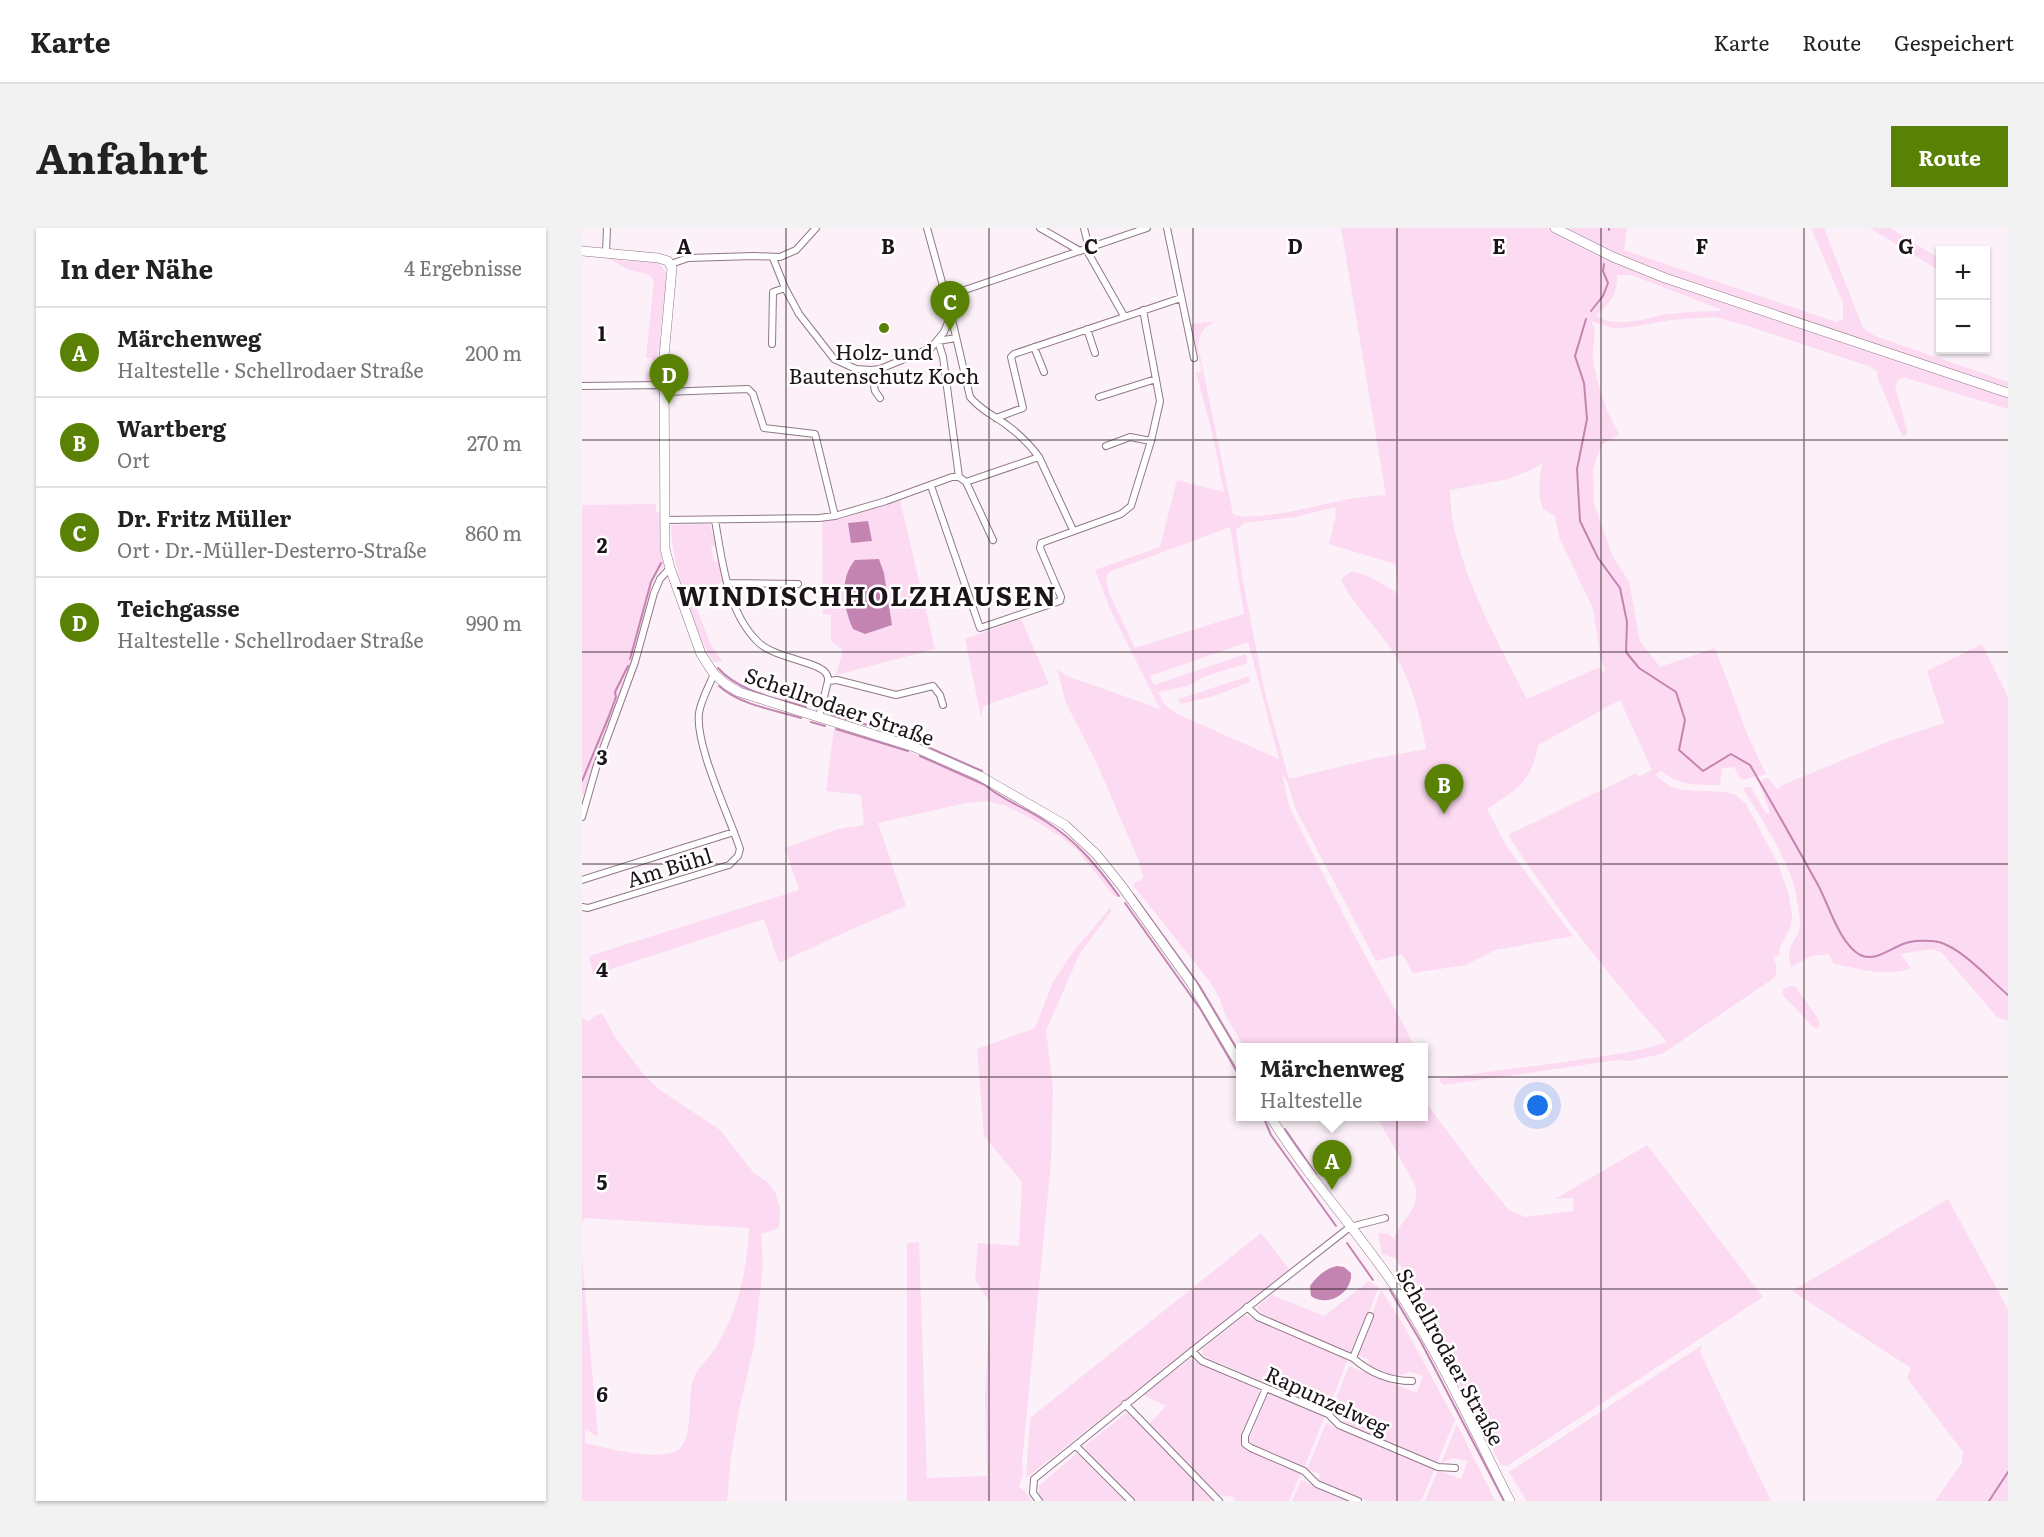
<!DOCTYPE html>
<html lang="de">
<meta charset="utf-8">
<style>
:root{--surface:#fff;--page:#f2f2f2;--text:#222;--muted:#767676;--line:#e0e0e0;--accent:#598104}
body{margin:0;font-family:Literata,serif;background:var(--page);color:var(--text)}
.controls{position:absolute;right:18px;top:18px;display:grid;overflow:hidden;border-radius:0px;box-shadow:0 2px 4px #0004}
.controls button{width:54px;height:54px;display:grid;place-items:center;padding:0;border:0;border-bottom:2px solid var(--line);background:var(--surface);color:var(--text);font:30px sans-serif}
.you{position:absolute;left:956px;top:878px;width:21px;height:21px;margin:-15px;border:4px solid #fff;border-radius:50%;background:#1a73e8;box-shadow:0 0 0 9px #1a73e833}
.badge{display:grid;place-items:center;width:39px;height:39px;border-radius:50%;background:var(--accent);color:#fff;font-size:20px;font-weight:700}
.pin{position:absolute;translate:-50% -50px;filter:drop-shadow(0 2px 3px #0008)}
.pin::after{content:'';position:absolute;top:32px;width:21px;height:18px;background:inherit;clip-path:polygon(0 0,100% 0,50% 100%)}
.popup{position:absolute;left:654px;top:815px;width:192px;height:78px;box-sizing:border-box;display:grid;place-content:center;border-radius:0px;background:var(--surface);filter:drop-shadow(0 2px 4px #0005);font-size:20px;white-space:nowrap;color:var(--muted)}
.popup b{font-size:22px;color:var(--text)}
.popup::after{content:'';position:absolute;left:50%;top:100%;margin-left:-12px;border:12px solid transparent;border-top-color:var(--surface)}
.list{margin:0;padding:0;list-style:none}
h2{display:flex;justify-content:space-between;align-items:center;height:78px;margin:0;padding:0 24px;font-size:26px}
h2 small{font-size:20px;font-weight:400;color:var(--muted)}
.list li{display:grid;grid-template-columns:39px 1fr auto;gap:18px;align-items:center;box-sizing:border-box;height:90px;padding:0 24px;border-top:2px solid var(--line)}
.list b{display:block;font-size:22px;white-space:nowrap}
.list p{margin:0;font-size:20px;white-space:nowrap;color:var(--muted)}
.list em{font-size:20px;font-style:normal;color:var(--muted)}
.map{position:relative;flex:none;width:1426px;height:1273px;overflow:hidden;border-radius:0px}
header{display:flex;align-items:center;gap:36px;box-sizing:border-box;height:84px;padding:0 30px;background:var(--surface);border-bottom:2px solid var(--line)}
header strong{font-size:28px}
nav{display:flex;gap:33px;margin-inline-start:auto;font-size:21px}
.intro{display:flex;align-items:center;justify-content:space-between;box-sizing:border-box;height:144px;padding:0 36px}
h1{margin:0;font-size:42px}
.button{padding:15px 27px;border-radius:0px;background:var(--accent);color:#fff;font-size:21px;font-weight:700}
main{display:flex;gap:36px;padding:0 36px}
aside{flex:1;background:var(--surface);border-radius:0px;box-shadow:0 2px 4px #0004}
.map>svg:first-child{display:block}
</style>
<header>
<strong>Karte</strong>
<nav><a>Karte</a><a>Route</a><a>Gespeichert</a></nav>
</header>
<div class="intro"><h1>Anfahrt</h1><a class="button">Route</a></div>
<main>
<aside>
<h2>In der Nähe<small>4 Ergebnisse</small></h2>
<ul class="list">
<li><span class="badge">A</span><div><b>Märchenweg</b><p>Haltestelle · Schellrodaer Straße</p></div><em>200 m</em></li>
<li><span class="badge">B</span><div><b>Wartberg</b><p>Ort</p></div><em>270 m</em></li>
<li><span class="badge">C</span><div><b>Dr. Fritz Müller</b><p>Ort · Dr.-Müller-Desterro-Straße</p></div><em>860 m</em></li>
<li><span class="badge">D</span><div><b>Teichgasse</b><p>Haltestelle · Schellrodaer Straße</p></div><em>990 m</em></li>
</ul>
</aside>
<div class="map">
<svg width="1426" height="1273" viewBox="0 0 1426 1273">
<rect width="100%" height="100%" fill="#fcf1f8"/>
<path fill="#fcdaf1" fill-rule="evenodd" d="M759,0H1045L1042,22L1254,94L1261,91V75L1229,0H1242L1281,100L1293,108L1426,154V181L1321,149L1316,152L1313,158L1325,203L1324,207L1320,208L1296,151L1295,146L1297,144L1286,138L1163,97L1133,89L1088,92L1043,100H1031L1009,93C1017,108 1009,115 1011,130C1014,156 1024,183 1037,206L1020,217L1011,240L1012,276L1031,329L1047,354L1058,413L1078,439L1133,420L1166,508L1184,546L1159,552L1152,539L1140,540L1138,557C1114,557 1099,558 1079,543L1073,547L1089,559L1102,562L1143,564L1154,567L1164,576L1196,636L1207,667L1210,687L1209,698L1198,719L1197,727L1191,728C1194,735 1196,743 1192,750L1080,826L1046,833L1036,832L861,857L857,851C907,843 958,838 1009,830C1035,826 1060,823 1085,814C1028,749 973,680 926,607L1055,545L1056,549L1070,542L1038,472L956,517C950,554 934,562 905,581L925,619L991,708L913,722L883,737L831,745L820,726L794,733L714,582L705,553L700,546L707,578L773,709L824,801L832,819H662L643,786L638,771L629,755L551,657L554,654L558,653L561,649L557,633L515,536L484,475L475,441L485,448L578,481L529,383L513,342L578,319L595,252L642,264L630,204L614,145L620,143L609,96L634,93C621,100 618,104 616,118L651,286C669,295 732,278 753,274C770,270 787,268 804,267ZM1035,47H1049L1138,81V83C1121,83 1104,84 1087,86C1063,90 1036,101 1014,88C1028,75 1036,66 1035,47ZM961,235C956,251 956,265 961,281L973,288L977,309L1011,381L1019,432L1023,442L1020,444L1018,439L945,471C914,411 868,329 868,262L922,252L947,243ZM753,279L754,287L747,316L813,336L817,366C805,359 785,345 771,344C766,344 763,348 759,352C772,378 795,399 811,424C830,453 838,487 844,521L790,531L707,551L682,461L660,348L654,302L662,295L714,289ZM648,299L662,386L553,420L527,365L524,349L527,344ZM666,414L668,421L697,531L595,486L582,476L576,464L606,458L621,449L666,435L664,426L572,457L568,448Z
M1288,0H1308L1358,31V43Z
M24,29L38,30L41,33C68,34 85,25 86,62L83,64L78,108L79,121H76L75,155H63L64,144H69L70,130H64L72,52L66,46L47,42Z
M318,272L353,421L254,447L261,422L249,413V387L241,386L240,294L260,291ZM297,331L302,345L310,397L266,388L262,351Z
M74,276V284L79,285L82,338L72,351L47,441L20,511L3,565L0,567V277Z
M124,296L128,297L134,317L129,319L132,334H137L142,354L108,363L128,415L140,433L131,434C111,397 89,338 89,297Z
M439,391L467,456L409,475L401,479L399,490L383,411Z
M1400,416L1426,469V793L1415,789L1360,725L1351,721L1318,726L1329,740C1306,750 1275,740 1252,736L1247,726L1230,728L1209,739C1201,714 1221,711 1218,692C1216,679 1214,663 1210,651C1198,619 1179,589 1161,561L1164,559H1169L1184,586L1188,585L1178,557L1180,551L1186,550L1196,562L1198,558L1305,514L1362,495L1345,443Z
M667,448L668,454L632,468L599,476L597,474V471Z
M252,501L326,523L402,558C420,573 443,581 462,593C494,613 515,639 537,669L532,668L496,623L479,609L452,592L422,577L404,573L384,575L296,595L324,678L270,701L197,735L182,691L11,747L7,728L217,662L203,620L256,601L282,597L279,567L244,563Z
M528,680L530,682L497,727L464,803L471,859L469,934L440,1235L441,1246L437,1259L443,1263L450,1273H325V1015L337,1014L345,1250L405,1248L403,1168L408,1075L393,1052L396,1015L437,1018L440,954L402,908L395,821L453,800L471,754L491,724Z
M1209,758H1213L1235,789L1238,797L1236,800H1232L1200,766L1202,760Z
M20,785L33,809L62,847L78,862L138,902L172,945L184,953L193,964L198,979L197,1000L179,1006L181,1038L172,1118L157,1182L149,1229L145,1273H0V1030L16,1209L3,1201V1215C24,1220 80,1235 97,1221C111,1209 106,1172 110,1155C114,1140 125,1133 133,1121C156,1084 165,1043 167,1000L3,990L0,996V789L7,794L11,789Z
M842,872L897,946L927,982L943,989L992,983L991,970L973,971L1065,917L1181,1069L925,1238L919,1237L860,1124L821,1056L824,1046L813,1030L800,1026L796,1005L807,1006L812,1011C819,990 837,985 834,959L795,889L842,888Z
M1366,971L1426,1081V1273H1353L1380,1235L1381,1224L1325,1150L1329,1140L1210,1063Z
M679,1005L708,1042L444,1250L448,1190Z
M787,1053L797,1059L770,1125L681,1088L675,1079L690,1067L742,1088Z
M799,1062L821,1096L873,1192L855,1235L760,1195L762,1189L749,1184L767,1138L835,1165L841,1148L828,1144L812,1149L785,1138L787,1132L775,1127Z
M662,1088H665L766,1130L746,1182L621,1128L620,1121Z
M1120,1117L1118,1123L1123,1135L1189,1273H945L927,1244Z
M608,1131L676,1160L678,1167L660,1210L659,1217L665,1222L719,1245L707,1273H653L652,1269L637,1267L567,1196L584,1178L561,1167Z
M690,1165L743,1188L722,1240L671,1218L667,1212L684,1168Z
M544,1185L548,1186L633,1273H554L505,1224L503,1218Z
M744,1195L853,1241L839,1273H785L736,1252L738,1246L725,1241Z
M875,1196L913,1273H843L856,1242L879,1251L886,1233L871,1230L859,1235Z
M494,1226L497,1227L543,1273H462L457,1266V1258Z
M719,1252L770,1273H710Z"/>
<path fill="#c484b1" d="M286,293L290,313L269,315L266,295Z
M297,331L302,345L310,397L283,406L271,401C261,379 257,351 273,332Z
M755,1038L762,1039L769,1045C771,1065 745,1080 729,1068L728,1058C734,1049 744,1040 755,1038Z"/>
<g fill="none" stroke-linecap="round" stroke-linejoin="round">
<path stroke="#c484b1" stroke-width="2" d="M1027,2V0
M1009,83L1021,68L1026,55L1021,43L1022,36
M1004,91L993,128L1002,155L1005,191L995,241L998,293L1016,330L1038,360L1045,394L1044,424L1057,440L1094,464L1103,492L1097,522L1121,543L1149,526L1168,537C1191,577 1214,617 1236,657C1247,677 1257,715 1278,727C1293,734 1308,721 1321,716C1331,712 1347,712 1357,714C1381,721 1407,751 1426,767
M48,431L69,354L79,335
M136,440C157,464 194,470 224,479
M137,458C158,477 193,482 219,490
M250,487L314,505L400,543
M229,494L243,498
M254,501L326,523
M338,528L403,557C420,572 444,580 463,593C494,612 516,639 537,668
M0,553L27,488L34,469L33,464L46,438
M551,666L617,757L658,826
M543,675L619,782L658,849
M681,888L689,907L754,998
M703,901L734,946
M765,1015L791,1052
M808,1062L839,1114L922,1273
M1407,1273L1426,1244"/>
<defs>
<path id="street" d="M458,0L498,23
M502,0L507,20
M585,0L612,130
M504,21L542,88
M24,25L25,0
M191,30L203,60L217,86L252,131L274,141L289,142L298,141L349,120L362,104L369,87L345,0
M89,36L106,30L172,28L198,29L214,22L234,0
M365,68L565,0
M369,87L388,169C398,182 413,188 426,198C437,206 448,217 457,229L491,302
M505,101L513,125
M374,110L356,113L361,129L377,249L384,254L457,229
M190,116L191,64L203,60
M452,119L462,144
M289,142L293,163L298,170
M0,158L81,157
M81,164L166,161L171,166L182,200L233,206L253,288
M517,169L574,151
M414,190L441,180L429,129L432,126L599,70
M524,218L548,209L569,213
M384,254L411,312
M349,258L398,400L478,373L479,369L458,320L459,315L539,286L549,278L569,213L578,173L561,82
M82,292L237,290L253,288L304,273L370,249H377
M133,292C140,332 145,384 176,414C192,430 233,433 243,444C246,448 246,449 246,453L237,489
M147,355L216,356
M246,453L255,452L314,467L351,458L358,467L361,477
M0,589L14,540L53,434L72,365L78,351L88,340
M0,652L152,604
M0,679L6,680L147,637L156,628L158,621C147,587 113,518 117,485C119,472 127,458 132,446
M665,1079L676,1089L771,1130C788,1145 807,1153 830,1153
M610,1123L620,1133L746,1186L757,1197L856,1239L873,1240
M771,1130L788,1088
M684,1160L663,1208V1216L669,1220L722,1243L735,1256L776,1273
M543,1176L637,1273
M494,1218L549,1273
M457,1273L451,1265L452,1251L610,1123L768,999L803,990"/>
<path id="secondary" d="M973,0L1031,29L1083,50L1426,165
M0,23L76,30L86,33L90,40L82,128L83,321L88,340L119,426L132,446L145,457L157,464L332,519L398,548L483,597L514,626L539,657L610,756L658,837
M688,888C728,953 781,1008 822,1072C862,1136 894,1206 928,1273"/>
</defs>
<use href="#street" stroke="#907888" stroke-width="8"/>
<use href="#secondary" stroke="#907888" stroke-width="10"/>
<use href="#street" stroke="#fff" stroke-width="6"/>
<use href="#secondary" stroke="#fff" stroke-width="9"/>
</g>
<path fill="none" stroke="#1d141a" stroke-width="1.5" stroke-opacity="0.55" d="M204,0V1273M407,0V1273M611,0V1273M815,0V1273M1019,0V1273M1222,0V1273M0,212H1426M0,424H1426M0,636H1426M0,849H1426M0,1061H1426"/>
<circle fill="#598104" stroke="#fff" stroke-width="2" cx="302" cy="100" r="6"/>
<g text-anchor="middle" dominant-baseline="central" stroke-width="5" stroke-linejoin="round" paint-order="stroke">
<g font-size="21" fill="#1d141a" stroke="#fff">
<text x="302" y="122">Holz- und<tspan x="302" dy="24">Bautenschutz Koch</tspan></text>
</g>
<g font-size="21" fill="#1d141a" stroke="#fff">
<text transform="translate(258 477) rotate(19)">Schellrodaer Straße</text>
<text transform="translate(87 638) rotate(-17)">Am Bühl</text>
<text transform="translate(870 1128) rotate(61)">Schellrodaer Straße</text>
<text transform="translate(746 1171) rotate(25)">Rapunzelweg</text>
</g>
<g font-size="27" font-weight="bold" letter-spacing="1.5" fill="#1d141a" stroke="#fff">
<text x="285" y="366">WINDISCHHOLZHAUSEN</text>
</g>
</g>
<g font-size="20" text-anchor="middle" font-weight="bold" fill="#1d141a" stroke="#fff" stroke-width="5" stroke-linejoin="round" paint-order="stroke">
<text x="102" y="26">A</text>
<text x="306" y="26">B</text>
<text x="509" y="26">C</text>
<text x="713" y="26">D</text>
<text x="917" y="26">E</text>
<text x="1120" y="26">F</text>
<text x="1324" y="26">G</text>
<text x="20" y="113">1</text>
<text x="20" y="325">2</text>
<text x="20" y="537">3</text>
<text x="20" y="749">4</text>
<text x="20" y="962">5</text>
<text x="20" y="1174">6</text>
</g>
</svg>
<div class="controls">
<button>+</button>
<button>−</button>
</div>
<div class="you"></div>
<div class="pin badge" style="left:750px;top:962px">A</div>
<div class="popup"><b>Märchenweg</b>Haltestelle</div>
<div class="pin badge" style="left:862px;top:586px">B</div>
<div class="pin badge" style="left:368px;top:103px">C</div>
<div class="pin badge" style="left:87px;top:176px">D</div>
</div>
</main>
